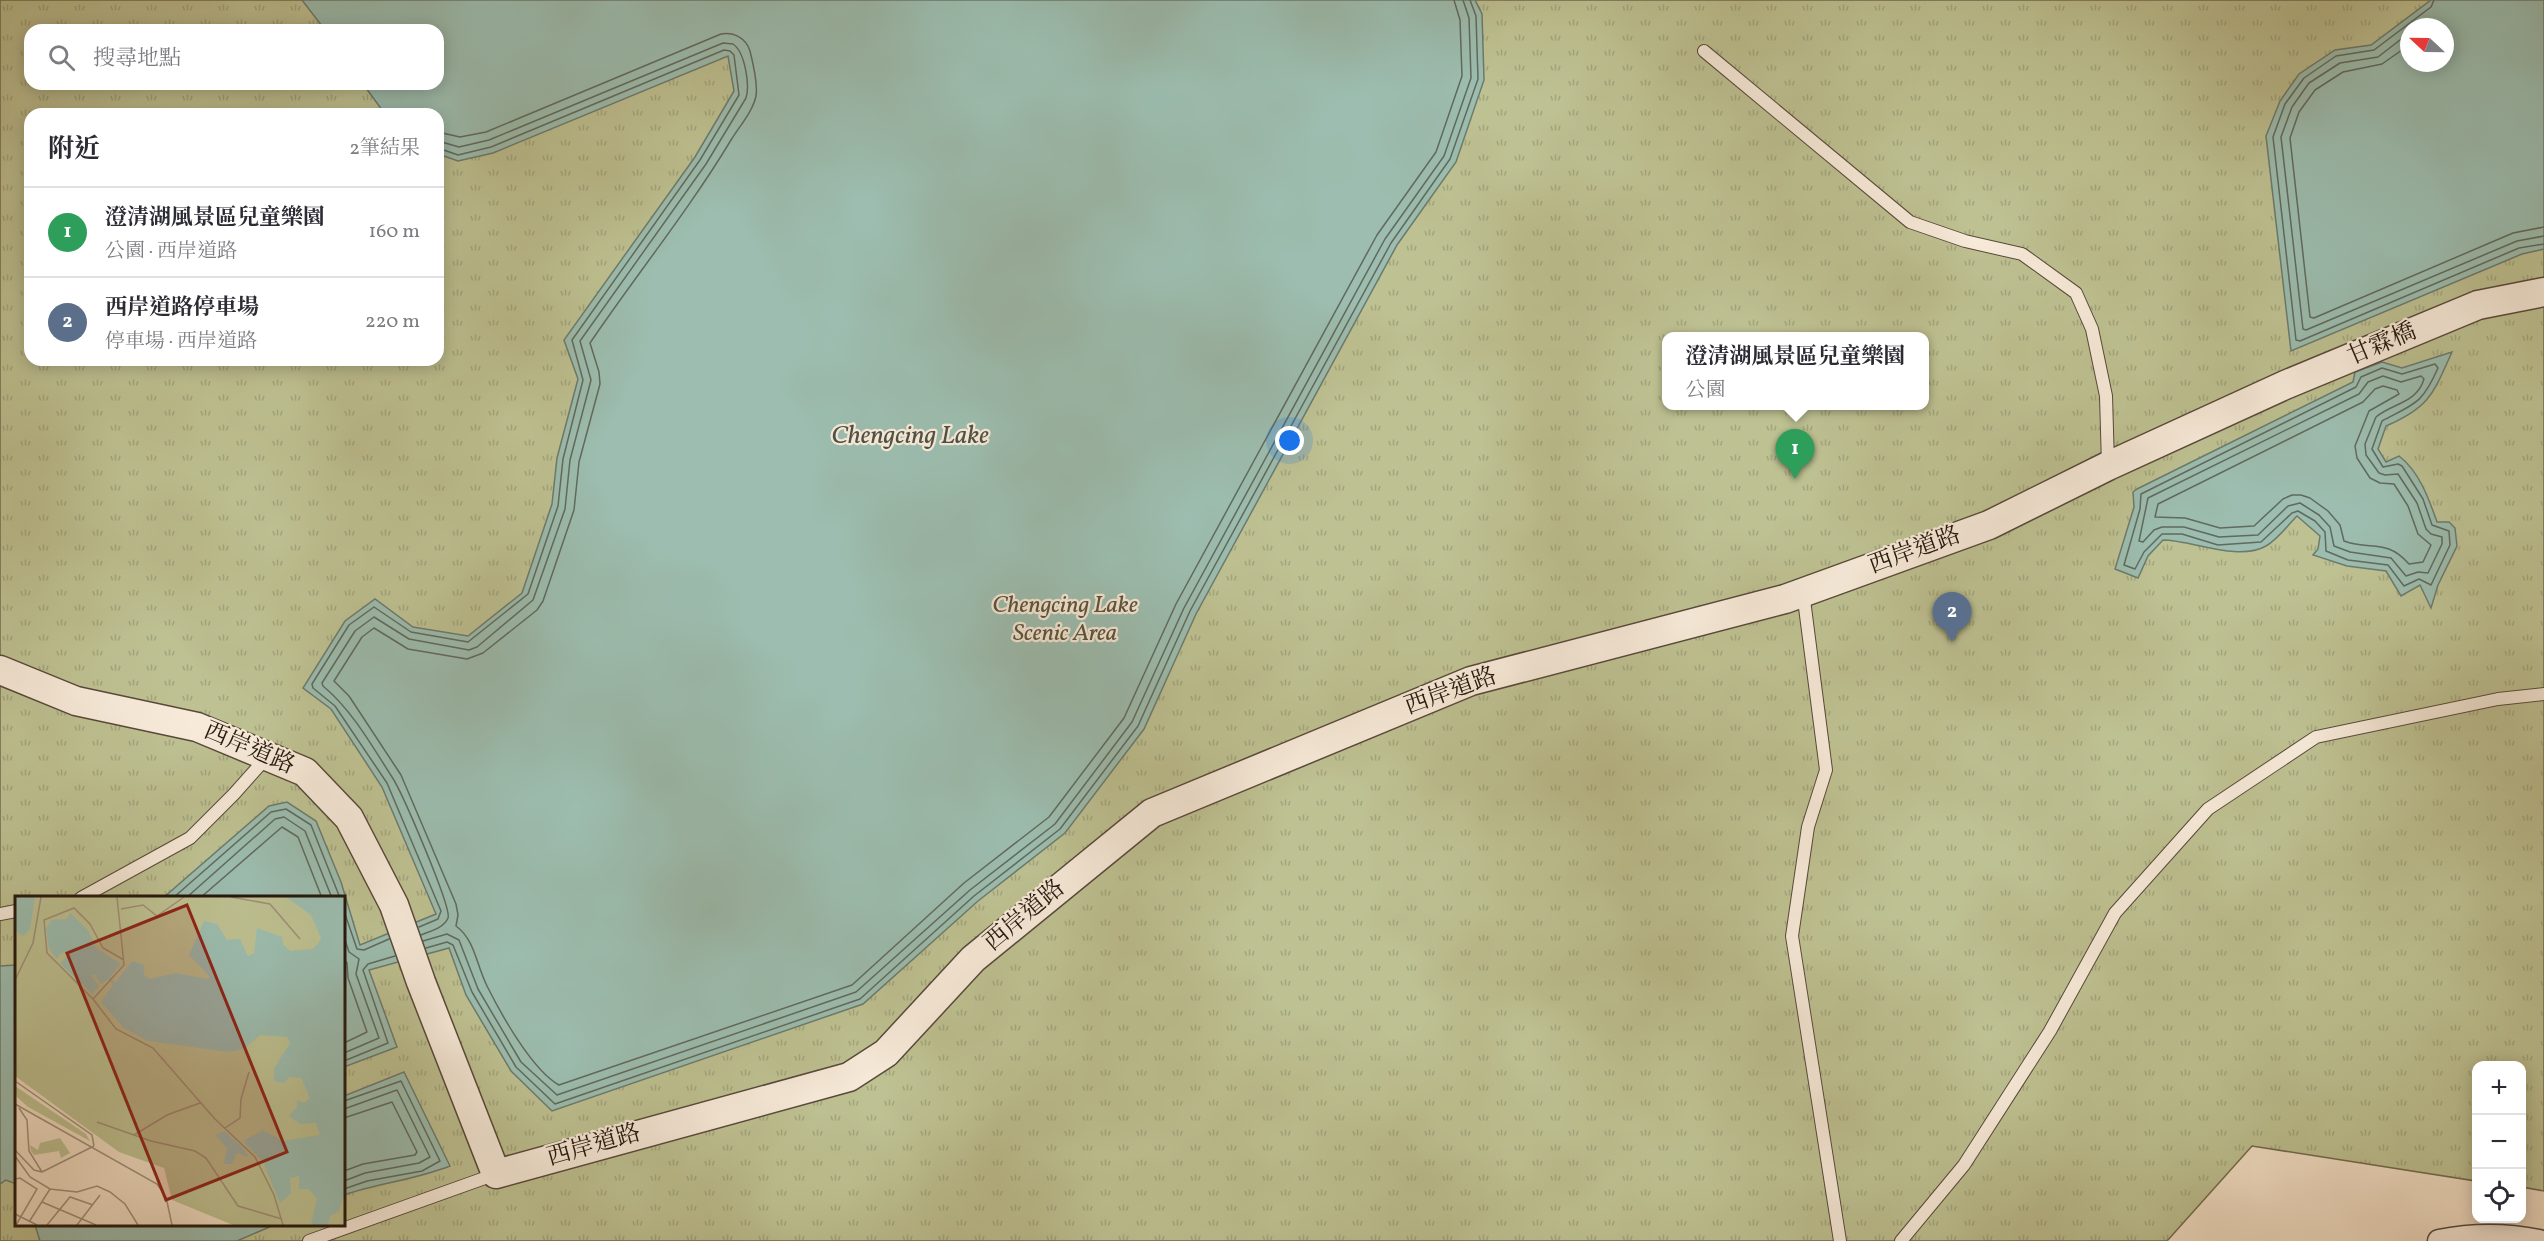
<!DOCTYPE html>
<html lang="zh-TW">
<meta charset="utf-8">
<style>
:root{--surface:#fff;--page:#f7f7f7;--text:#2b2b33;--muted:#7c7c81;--line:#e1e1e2;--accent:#0f766e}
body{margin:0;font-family:Vollkorn,"Noto Serif TC",serif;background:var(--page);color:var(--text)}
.controls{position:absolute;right:18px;bottom:18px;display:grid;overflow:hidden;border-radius:12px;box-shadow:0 3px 15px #0003}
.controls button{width:54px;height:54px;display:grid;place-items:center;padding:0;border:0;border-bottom:2px solid var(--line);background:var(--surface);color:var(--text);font:30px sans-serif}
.compass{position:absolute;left:2400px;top:18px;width:54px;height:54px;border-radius:50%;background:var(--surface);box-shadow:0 3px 15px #0003;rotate:292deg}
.you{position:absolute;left:1290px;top:441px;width:21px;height:21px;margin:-15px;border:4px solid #fff;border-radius:50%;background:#1a73e8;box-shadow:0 0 0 9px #1a73e833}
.badge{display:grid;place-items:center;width:39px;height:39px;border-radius:50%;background:var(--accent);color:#fff;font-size:20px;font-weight:700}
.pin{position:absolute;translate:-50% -50px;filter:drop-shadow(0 2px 3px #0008)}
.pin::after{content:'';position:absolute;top:32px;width:21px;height:18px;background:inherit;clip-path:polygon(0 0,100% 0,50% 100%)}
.popup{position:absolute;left:1662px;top:332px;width:267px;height:78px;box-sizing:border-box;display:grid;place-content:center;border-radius:12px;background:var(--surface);filter:drop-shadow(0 2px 4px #0005);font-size:20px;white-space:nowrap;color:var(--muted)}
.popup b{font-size:22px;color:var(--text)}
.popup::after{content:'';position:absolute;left:50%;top:100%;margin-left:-12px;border:12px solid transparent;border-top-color:var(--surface)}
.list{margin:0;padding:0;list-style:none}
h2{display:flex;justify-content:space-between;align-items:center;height:78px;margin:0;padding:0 24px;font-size:26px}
h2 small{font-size:20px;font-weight:400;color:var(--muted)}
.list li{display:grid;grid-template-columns:39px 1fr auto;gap:18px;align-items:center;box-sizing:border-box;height:90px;padding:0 24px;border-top:2px solid var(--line)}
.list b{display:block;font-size:22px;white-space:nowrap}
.list p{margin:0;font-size:20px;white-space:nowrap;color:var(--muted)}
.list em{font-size:20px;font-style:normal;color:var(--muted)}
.icon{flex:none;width:33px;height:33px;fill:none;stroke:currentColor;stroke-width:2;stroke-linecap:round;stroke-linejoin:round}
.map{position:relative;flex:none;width:2544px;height:1241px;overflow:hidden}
.search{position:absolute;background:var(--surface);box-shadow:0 3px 15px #0003;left:24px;top:24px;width:420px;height:66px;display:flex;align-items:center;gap:15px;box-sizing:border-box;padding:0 21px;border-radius:18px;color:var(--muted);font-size:22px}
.panel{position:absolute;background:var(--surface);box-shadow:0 3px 15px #0003;left:24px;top:108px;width:420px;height:258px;border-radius:18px}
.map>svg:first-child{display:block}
</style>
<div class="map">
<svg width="2544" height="1241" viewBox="0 0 2544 1241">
<defs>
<pattern id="park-tufts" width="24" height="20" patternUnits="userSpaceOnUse" patternTransform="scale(1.5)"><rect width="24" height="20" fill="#bec192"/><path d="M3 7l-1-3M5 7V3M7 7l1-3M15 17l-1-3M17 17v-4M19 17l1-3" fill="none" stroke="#a3a57d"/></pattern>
</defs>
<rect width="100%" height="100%" fill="#f2dfc5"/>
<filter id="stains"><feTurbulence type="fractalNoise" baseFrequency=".00333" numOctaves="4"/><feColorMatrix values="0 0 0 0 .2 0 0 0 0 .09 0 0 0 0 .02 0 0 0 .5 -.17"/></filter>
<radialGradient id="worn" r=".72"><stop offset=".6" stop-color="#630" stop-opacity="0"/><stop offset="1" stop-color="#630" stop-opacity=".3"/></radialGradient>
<path fill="url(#park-tufts)" stroke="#716c50" stroke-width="1.5" fill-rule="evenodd" d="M0,0H2544V1191L2522,1187V1066H2476V1181L2252,1146L2167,1241H0ZM2409,27H2445V63H2409ZM30,30H438V84H30ZM30,114H438V360H30ZM1666,336H1924V406H1666ZM16,898H344V1224H16Z"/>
<path fill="#9cbdaf" stroke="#6c7b6e" stroke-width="1.5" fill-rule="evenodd" d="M302,0H1475L1482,14L1484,80L1456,162L1397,245L1196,614L1144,729L1065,833L978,901L863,1004L552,1111L511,1071L466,995L449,948L369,970L397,1047L344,1067V898H163L269,806L287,802L316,821L341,882L360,945L436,914L382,787L331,709L303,688L345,621L375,599L413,627L468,636L522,593L552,504L557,458L578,379L564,340L695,157L734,91L728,56L493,153L458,161L438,154V114H385L363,84H438V30H325Z
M2431,0H2544V249L2522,254L2291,351L2266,136L2280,101L2299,74L2335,50L2371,45ZM2409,27H2445V63H2409Z
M2452,352C2433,394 2430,407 2386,426L2378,449L2386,462L2399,456C2419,471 2429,499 2437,522H2449L2455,528L2457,546L2438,585L2431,608L2420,585L2401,596L2386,571L2347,566L2313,555L2318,549L2320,536L2297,516C2287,526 2278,539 2266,546C2238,562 2192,540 2163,540L2148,556L2138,578L2115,569L2134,507L2133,492L2137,489L2353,382L2355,372L2382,362L2402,368Z
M16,965V1184L6,1180L0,1184V966Z
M404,1072L450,1166C415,1180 378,1183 344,1195V1096Z
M35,1225V1224L274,1225L237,1241H40Z"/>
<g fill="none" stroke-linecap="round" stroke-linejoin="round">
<path stroke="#606a5e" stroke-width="1.5" d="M2434,0L2431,7L2374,50L2336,56L2304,78L2285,104L2273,137L2296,340L2300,341L2519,248L2544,244
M2409,33L2378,57L2340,63L2309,83L2292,107L2281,137L2303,329L2306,330L2517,241L2544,236
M2409,45L2382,64L2343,72L2315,90L2299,112L2290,138L2310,317L2314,318L2513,233L2544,227
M438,132L460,137L486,132L721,34C734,32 746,38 750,51C753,63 758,83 756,96C753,111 739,127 731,140C689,210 636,275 590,343L599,372L600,384L579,462L574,510L543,601L537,610L483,653L467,659L408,649L374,628L362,637L334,681L349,696L401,775L456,904L458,915L456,926C475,940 476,964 487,986C501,1014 532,1070 559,1085L852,985L964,883L1049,817L1124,718L1176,604L1377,235L1436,152L1462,76L1460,20L1454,0
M2435,364L2438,368C2422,404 2416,403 2382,421L2372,449L2383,467L2398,464L2402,466L2423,499L2432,525L2449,531L2450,545L2431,585L2419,579L2404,586L2388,565L2348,560L2326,551L2325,532L2315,521L2298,511L2292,513L2261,542L2218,545L2182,534H2162L2144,552L2135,569L2124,565L2140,509L2141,494L2356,387L2361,377L2382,368L2402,374Z
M2383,376L2401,382L2421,376L2424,379C2417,403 2393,403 2376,417L2365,444L2366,455L2379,473L2385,475L2398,474L2417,503L2426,529L2431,534L2442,537V544L2428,573L2418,572L2406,576L2391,558L2350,552L2334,546L2330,527L2319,515L2300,503L2288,506L2258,535L2219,537L2184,527H2162L2154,530L2143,542L2139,541L2148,498L2359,394L2368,382Z
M2383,386L2397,390L2399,394L2369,411L2355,446L2357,458L2370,478L2380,483L2394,484L2408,506L2418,534L2431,545L2423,562L2409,564C2386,538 2371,551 2344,541L2340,525L2328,511L2310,498L2301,495H2292L2283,499L2254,526L2220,528L2185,518L2155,517L2158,504L2363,402L2375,389Z
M173,898L271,812L286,809L311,825L340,898
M186,898L275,819L284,817L305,831L332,898
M200,898L282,827L298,837L322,898
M344,911L357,949L364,950L389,939
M419,927L438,919L441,911L387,783L335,706L313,688L312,684L349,625L374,607L411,632L468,642L528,594L558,506L563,459L583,380L572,340L700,160L739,95L734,55L730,51L724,50L491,147L458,155L438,148
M421,935C430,931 444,928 448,918C452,908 402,792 392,777C372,746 352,710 323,686L322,683L355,631L374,617L409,639L469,650L477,647L533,600L565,509L570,460L591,380L580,341L706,164L746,98C750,85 745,52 733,44L723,43L489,140L459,147L438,141
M344,937L349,952L359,959L356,974L379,1038L344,1053
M423,941L447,934L459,940L478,989L521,1062L557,1095L856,992L970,890L1055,824L1132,722L1184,608L1385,239L1444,156L1471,78L1469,18L1463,0
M426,948L447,942L453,945L472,992L516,1067L555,1104L860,999L974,896L1060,829L1138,726L1190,611L1391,243L1450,159L1478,79L1476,16L1470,0
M344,959L347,963L348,978L367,1032L344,1043
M344,1061L388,1043L363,970L368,964L395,956
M344,1101L401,1081L440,1161L422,1171L367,1181L344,1189
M344,1109L397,1090L430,1157L419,1163L365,1173L344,1181
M344,1118L392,1102L417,1152L415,1155L363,1164L344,1171"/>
<defs>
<path id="service" d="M1704,51L1910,222L1965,241L2022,254L2076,293L2092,329L2106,396L2108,465
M1803,592L1826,770L1808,827L1792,936L1840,1241
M81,898L190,838L234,794L267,757
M0,914L16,911
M309,1241L496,1174
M1901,1241L1964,1165L2050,1031L2115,913L2208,809L2316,737L2498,699L2544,694"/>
<path id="minor" d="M2439,1241C2474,1234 2504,1234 2539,1241"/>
<path id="tertiary" d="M0,670L76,701L197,727L305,772L349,818L394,905L421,982L496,1174L849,1077L886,1053L973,959L1152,813L1471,681L1785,599L1989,525L2108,466L2285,385L2478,305L2544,292"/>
</defs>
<use href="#service" stroke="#58493b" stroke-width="14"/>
<use href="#minor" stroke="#58493b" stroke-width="25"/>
<use href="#tertiary" stroke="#58493b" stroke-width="31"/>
<use href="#service" stroke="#f7ead9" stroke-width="12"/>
<use href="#minor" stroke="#f7ead9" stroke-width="22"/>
<use href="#tertiary" stroke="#f7ead9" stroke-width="28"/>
</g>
<g text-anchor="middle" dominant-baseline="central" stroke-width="4.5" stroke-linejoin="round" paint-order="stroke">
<g font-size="24" fill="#24170d" stroke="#f7ead9">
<text transform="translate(2382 345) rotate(-23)">甘霖橋</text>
<text transform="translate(1915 551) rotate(-20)">西岸道路</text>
<text transform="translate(1451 692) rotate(-20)">西岸道路</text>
<text transform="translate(249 749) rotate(23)">西岸道路</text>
<text transform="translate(1025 916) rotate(-40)">西岸道路</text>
<text transform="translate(594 1146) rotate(-16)">西岸道路</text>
</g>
<g font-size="24" font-style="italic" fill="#5a523c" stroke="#f7ead9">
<text x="1065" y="606">Chengcing Lake<tspan x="1065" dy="28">Scenic Area</tspan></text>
</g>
<g font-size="26" font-style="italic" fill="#4e5146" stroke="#f7ead9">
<text x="910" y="436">Chengcing Lake</text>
</g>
</g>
<g transform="translate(15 896)">
<rect width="330" height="330" fill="#f2dfc5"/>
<path d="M45,242L55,257L46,262L44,255L19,259L16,255L15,249L23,254L25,247Z" fill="#bec192"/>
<path d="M0,190L71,238L75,245L13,211L2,201Z" fill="#bec192"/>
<path d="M0,1H330V329H218L157,304L149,272L104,256L0,180Z" fill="#bec192"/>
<path d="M0,1H20L15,33L8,40L0,35ZM271,1H330V296L324,315L315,320L313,329H296L302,302L293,293H284V280L275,282L276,297L265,307L248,266L228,245L248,234L268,245L305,239L301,227L285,228L274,220L282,211V204L289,207L295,202L286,182L275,181L268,187L259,185V172L275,147L272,141L245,139L229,153L214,156L133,145L109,132L86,106L98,89L93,83L86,88L80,79H76L84,90L77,98L45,67L58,55L46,57L42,63L34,52L31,32L37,24L52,23L55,17L73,34L81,52L106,68L95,81L100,87L117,65L129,69V79L135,83L161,77L192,83L195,81L174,59L189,25L202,28L212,44L225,43L233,60L239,57L242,32L267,41L268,48L275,55L297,53L303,48L306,42L296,19ZM209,235L228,252L234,261L222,257L217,268H209L212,252L200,239Z" fill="#9cbdaf"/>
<path fill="none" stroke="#a08f7b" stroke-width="1.5" d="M102,1L109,69L78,103L101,133L138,152L199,222L240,261L259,299L268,329M216,1L255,8L285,43M106,13L128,9L142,20L169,1M0,84L18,47L26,1M78,103L32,57L29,24L59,12L75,28L88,52L109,64M0,185L77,239L79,250M0,208L142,288L151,301L157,329M4,212L12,224L14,255L27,276M82,226L136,245L180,255L191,262L223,310L267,323M210,232L225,222L226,203L234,176M119,239L152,219L185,207M0,254L19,274L27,276M0,260L15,281L35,293L62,296L82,290L95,296L110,308L123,329M27,276L79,250M0,283L5,282L22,293L1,329M27,306L81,329M0,318L22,329M14,326L35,293M32,329L55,301L78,309M62,329L85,299"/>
<path fill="#8f2418" fill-opacity="0.15" stroke="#8f2418" stroke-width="3" d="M172,9L272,256L151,304L52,57Z"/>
<rect width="330" height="330" fill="none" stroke="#24170d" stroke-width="3"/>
</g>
<rect width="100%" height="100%" filter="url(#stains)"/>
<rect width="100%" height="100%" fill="url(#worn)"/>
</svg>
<div class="controls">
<button>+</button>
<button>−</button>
<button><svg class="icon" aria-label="locate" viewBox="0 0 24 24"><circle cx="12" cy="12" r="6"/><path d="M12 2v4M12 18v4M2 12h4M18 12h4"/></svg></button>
</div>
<svg class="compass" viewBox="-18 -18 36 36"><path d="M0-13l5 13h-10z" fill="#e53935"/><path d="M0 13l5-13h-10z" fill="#7c7c81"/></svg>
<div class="you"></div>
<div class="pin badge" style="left:1795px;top:479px;background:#2e9e5b">1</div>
<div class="popup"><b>澄清湖風景區兒童樂園</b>公園</div>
<div class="pin badge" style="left:1952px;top:642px;background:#5c6f8a">2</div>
<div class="search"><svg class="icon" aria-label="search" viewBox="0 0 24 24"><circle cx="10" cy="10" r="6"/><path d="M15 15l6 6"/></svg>搜尋地點</div>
<section class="panel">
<h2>附近<small>2筆結果</small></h2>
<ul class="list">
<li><span class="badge" style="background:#2e9e5b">1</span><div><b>澄清湖風景區兒童樂園</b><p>公園 · 西岸道路</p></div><em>160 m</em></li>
<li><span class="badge" style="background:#5c6f8a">2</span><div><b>西岸道路停車場</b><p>停車場 · 西岸道路</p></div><em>220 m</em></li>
</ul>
</section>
</div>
